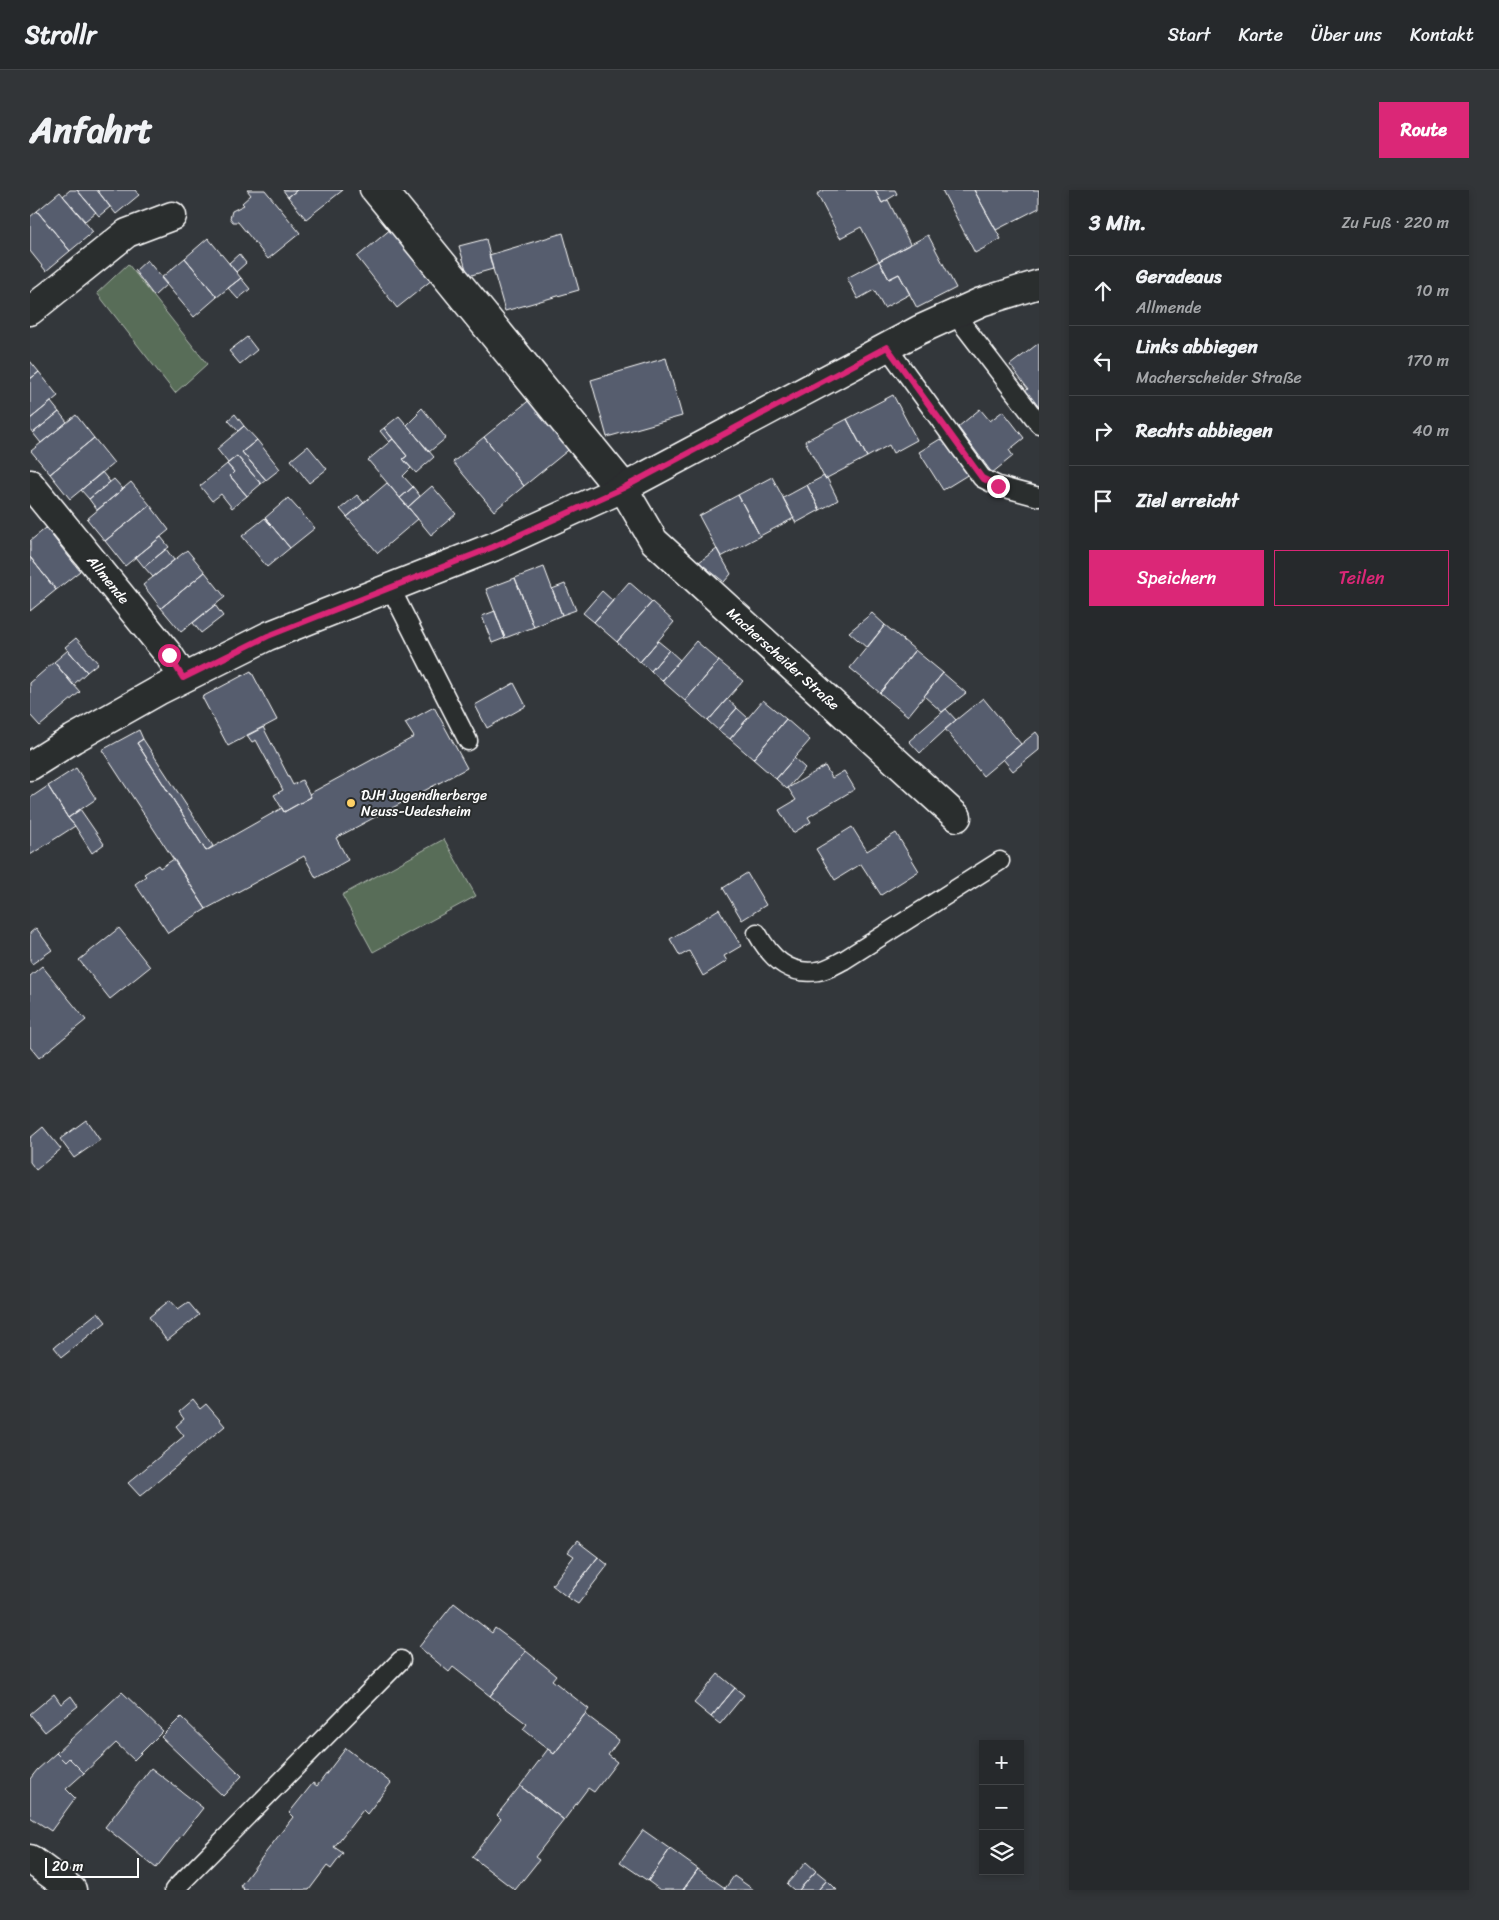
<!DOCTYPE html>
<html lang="de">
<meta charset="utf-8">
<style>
:root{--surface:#26292c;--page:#323538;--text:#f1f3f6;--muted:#a4a6a9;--line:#424548;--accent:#db2777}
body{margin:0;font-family:Sriracha,sans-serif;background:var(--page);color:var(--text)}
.controls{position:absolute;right:15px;bottom:15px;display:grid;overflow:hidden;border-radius:0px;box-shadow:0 2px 8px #0003}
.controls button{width:45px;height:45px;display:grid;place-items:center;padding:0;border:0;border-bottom:1px solid var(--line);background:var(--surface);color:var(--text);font:25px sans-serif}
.scale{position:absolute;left:15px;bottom:12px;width:94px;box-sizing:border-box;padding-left:5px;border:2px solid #fff;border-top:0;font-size:14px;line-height:18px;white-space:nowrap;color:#fff;-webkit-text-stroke:4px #2a2d2e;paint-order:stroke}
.stop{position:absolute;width:15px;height:15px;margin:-11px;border:4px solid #db2777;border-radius:50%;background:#fff}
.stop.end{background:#db2777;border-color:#fff;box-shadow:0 1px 5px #0008}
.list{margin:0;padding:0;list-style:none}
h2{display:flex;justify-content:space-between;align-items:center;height:65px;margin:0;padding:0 20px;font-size:21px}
h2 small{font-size:16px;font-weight:400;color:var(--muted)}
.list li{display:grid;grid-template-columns:32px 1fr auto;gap:15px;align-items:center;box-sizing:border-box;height:70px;padding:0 20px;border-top:1px solid var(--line)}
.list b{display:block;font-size:19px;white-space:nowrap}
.list p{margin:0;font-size:16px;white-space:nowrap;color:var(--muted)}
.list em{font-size:16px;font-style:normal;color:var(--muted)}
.actions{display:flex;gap:10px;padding:15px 20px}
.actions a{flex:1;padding:11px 0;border:1px solid var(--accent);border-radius:0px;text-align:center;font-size:18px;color:var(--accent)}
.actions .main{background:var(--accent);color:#fff}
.icon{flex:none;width:28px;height:28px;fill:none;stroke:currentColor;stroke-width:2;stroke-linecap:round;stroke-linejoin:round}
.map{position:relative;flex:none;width:1009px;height:1700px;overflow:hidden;border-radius:0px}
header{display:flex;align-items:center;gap:30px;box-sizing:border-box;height:70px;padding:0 25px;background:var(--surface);border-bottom:1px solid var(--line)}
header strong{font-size:24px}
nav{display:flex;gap:28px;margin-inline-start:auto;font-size:18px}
.intro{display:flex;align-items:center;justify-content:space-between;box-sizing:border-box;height:120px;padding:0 30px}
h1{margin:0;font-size:35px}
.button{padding:12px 22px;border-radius:0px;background:var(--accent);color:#fff;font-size:18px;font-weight:700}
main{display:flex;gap:30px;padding:0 30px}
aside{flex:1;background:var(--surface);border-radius:0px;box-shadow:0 2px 8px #0003}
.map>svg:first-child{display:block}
</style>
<header>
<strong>Strollr</strong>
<nav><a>Start</a><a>Karte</a><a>Über uns</a><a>Kontakt</a></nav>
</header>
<div class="intro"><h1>Anfahrt</h1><a class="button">Route</a></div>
<main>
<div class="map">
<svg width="1009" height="1700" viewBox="0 0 1009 1700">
<rect width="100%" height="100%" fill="#33373b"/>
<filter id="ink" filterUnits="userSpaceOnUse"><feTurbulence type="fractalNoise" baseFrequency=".02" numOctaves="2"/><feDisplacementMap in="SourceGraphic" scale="10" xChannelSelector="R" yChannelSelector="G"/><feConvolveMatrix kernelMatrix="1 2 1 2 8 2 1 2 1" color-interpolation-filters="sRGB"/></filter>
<g filter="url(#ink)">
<path fill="#596d58" stroke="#acb6ac" d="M98,74L177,174L145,203L67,103Z
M414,649L446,706L343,762L312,705Z"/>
<path fill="#565d6e" stroke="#fff" d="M40,0H47L66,22L55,31L33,6Z
M47,0H67L80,17L69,26Z
M67,0H105L109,5L86,24Z
M217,0H235L270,43L238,69L208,32H203L200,28L202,21L214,15L212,13L221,5Z
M253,0H267L258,7Z
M267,0H313L276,29L258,7Z
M794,0H845L852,13L858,10L880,54L849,71L831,37L810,48L787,4Z
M845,0H865L867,4L852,13Z
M912,0H944L971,49L945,63Z
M944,0H1009V18L966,40Z
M30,2L63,42L40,61L7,21Z
M7,21L40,61L16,81L0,61V27Z
M362,38L403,89L367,118L327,67Z
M533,43L549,100L475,121L459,65Z
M898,45L926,98L887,118L869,84L859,89L849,71Z
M178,48L211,88L187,107L155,68Z
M456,49L463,79L438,86L429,56Z
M209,64L216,73L206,82L199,73Z
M155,68L187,107L164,127L131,88Z
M117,70L137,94L124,106L105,81Z
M849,71L859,89L869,84L880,104L854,118L844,100L828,109L817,88Z
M211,88L220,99L208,109L198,98Z
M217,147L227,160L210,174L199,161Z
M1009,153V226L992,203L998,199L980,175Z
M636,168L652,226L577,247L561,190Z
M0,171L9,182L0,189Z
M9,182L28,206L0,229V189Z
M863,205L887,250L863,263L859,255L837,267L817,229Z
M502,208L542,257L494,296L454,247Z
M21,212L29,222L3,243L0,239V229Z
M392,218L416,248L399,262L377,235L388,224L387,223Z
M950,219L960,231L973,221L994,248L979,260L983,266L962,283L928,237Z
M29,222L37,232L11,253L3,243Z
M205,224L214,236L208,241L198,230Z
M46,225L64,248L20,284L1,261Z
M369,226L404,267L386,283L373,269L377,266L354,238Z
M817,229L837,267L795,289L775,251Z
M214,236L227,250L212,262L236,290L231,294L207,266L198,273L187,259Z
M354,238L363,249L359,252L350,241Z
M915,246L939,284L913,300L889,262Z
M454,247L494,296L464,321L423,272Z
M64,248L84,273L40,309L20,284Z
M363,249L377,266L373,269L381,278L373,286L383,297L370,308L338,270Z
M227,250L250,279L236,290L212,262Z
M278,256L297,279L279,293L261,270Z
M207,266L231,294L217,306L200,286L204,282L197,274Z
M197,274L204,282L200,286L217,306L202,318L191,304L182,311L170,296Z
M72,282L80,292L59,309L51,300Z
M794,286L795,289L797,288L808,310L790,320L777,295Z
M742,287L764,328L730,346L708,305Z
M84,289L93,299L67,320L59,309Z
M101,292L120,315L75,351L57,329Z
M357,293L388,329L348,363L317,327Z
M777,295L790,320L766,333L753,308Z
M402,296L426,324L401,345L378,317Z
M383,297L390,306L378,317L370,308Z
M327,305L334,313L317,327L310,319Z
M708,305L730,346L691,367L669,326Z
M258,308L285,338L260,358L235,328Z
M120,315L139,340L95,376L75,351Z
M235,328L260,358L237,377L212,346Z
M16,338L50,381L26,400L0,367V351Z
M131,347L139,357L114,377L106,367Z
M136,359L144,370L123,387L114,377Z
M687,359L701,384L694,392L669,372Z
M157,360L175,382L131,418L113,395Z
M0,367L26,400L0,421Z
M514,377L532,425L504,437L485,388Z
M175,382L195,407L151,442L131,418Z
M485,388L504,437L475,448L456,399Z
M599,392L622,412L587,452L564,432Z
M535,394L546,420L532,425L522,399Z
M572,401L583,411L564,432L553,423Z
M622,412L644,432L610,472L587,452Z
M185,415L193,426L171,443L163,433Z
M465,421L475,448L462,453L452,426Z
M842,423L855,435L837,458L819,442Z
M855,435L885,460L850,503L820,478Z
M46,448L68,473L57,482L35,457Z
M628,451L639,460L621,481L610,472Z
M666,451L689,471L655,511L632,491Z
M38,460L57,482L43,495L24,472Z
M639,460L650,470L632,491L621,481Z
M885,460L913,483L878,526L850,503Z
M689,471L713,491L678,531L655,511Z
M24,472L50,502L10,536L0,525V493Z
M221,481L247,530L198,556L172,507Z
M913,483L936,503L912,522L894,506Z
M484,493L496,516L457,538L445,515Z
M953,508L991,554L953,586L915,539Z
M697,509L707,518L688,540L678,531Z
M733,510L756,529L723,569L700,549Z
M404,517L437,578L306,648L318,670L286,688L274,666L176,719L72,560L109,540L113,549L107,553L176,661L252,618L254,622L281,607L279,604L384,547L375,533Z
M707,518L718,528L700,549L688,540Z
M916,519L926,530L890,563L879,551Z
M756,529L780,550L746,589L723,569Z
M233,537L263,595L272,590L281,607L254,622L244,605L253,600L226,550L222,552L217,545Z
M1006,542L1009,546V560L983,581L973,569Z
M113,549L183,656L176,661L107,553Z
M764,568L775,578L757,599L746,589Z
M795,576L802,588L814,581L825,599L778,627L781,632L763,643L749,620L766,610L758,598Z
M46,578L66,609L38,628L18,596Z
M18,596L38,628L45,636L0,665V608Z
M50,619L74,654L62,663L45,636L38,628Z
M822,637L837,661L866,643L889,681L851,705L831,674L805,690L786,659Z
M144,669L176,719L138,743L105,694L116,686L114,684L128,675L130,678Z
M717,683L736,715L712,730L693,698Z
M689,719L711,756L694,766L697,771L673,786L659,761L650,766L640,749Z
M6,738L22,760L2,774L0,771V743Z
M89,738L120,777L80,809L49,770Z
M12,776L56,830L9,868L0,857V786Z
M56,930L70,950L44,968L30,949Z
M13,937L31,959L6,980L0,972V948Z
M140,1110L148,1119L158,1112L169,1125L137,1151L119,1127Z
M68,1122L76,1132L32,1167L24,1157Z
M163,1210L170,1219L176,1214L195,1236L110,1306L98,1293L154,1246L146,1236L154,1229L149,1222Z
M547,1351L568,1367L537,1407L522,1395L544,1366L538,1362Z
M568,1367L578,1375L548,1414L537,1407Z
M424,1413L462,1443L465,1438L496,1461L460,1506L423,1477L419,1482L389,1457Z
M496,1461L526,1485L522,1490L559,1519L524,1564L493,1539L497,1534L460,1506Z
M688,1484L705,1498L681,1527L664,1513Z
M705,1498L714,1505L690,1534L681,1527Z
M92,1502L133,1541L104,1570L86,1553L54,1583L39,1568L35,1572L26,1563Z
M24,1504L31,1514L41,1506L48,1516L15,1542L0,1524Z
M555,1524L589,1550L578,1565L587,1572L564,1602L558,1598L534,1630L490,1596L518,1559L524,1564Z
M151,1527L212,1586L193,1606L131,1547Z
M316,1558L361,1593L337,1624L333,1620L304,1657L313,1663L301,1679L297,1676L279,1700H213L214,1699L210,1696L263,1627L259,1623L283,1593L287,1596Z
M26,1563L35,1572L39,1568L54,1583L36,1599L45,1608L21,1641L0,1627V1589L7,1580Z
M121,1578L173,1618L126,1678L75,1637Z
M490,1596L534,1630L505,1667L509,1670L485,1700L442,1667L471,1629L467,1625Z
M613,1640L640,1659L618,1691L590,1672Z
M640,1659L668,1679L653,1700H630L618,1691Z
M776,1672L786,1681L769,1700H764L757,1694Z
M668,1679L695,1698L694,1700H653Z
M786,1681L797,1690L788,1700H769Z
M704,1686L724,1700H694Z
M797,1690L807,1700H788Z"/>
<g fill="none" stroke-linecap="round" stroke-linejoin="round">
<defs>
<path id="lane" d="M339,0L585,302
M359,0L599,295
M924,123L1009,234
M857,157L952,288L968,296L1009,307
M360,397L438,551
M727,743C740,767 758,786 788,781C797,780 806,774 814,770L970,671
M144,1700L371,1470"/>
<path id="street" d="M0,121L97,43L142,26
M0,294L139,465L153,487
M593,298L624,351L927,627
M0,576L43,549L128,501L238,446L463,357L593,298L889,140L951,112L1009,94"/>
<path id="secondary" d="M0,1669L42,1700"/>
</defs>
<use href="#lane" stroke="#fff" stroke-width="21"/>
<use href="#street" stroke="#fff" stroke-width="31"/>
<use href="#secondary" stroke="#fff" stroke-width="31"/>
<use href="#lane" stroke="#2a2d2e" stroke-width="18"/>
<use href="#street" stroke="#2a2d2e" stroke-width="28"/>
<use href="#secondary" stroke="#2a2d2e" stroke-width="28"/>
</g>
</g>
<g fill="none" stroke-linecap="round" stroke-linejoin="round" filter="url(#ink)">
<path stroke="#db2777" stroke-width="6" d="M139,465L153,488L238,446L463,357L593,298L857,157L952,288L968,296"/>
</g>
<circle fill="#ffd166" stroke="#2a2d2e" stroke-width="2" cx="321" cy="613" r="5"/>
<g text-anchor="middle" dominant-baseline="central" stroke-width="4" stroke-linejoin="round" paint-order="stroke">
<g font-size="14" fill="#fff" stroke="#2a2d2e">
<text transform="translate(78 390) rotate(51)">Allmende</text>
<text transform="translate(753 469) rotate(42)">Macherscheider Straße</text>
</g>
<g font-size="14" fill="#fff" stroke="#2a2d2e" text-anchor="start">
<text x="331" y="605">DJH Jugendherberge<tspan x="331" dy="16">Neuss-Uedesheim</tspan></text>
</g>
</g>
</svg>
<div class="controls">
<button>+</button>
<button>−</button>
<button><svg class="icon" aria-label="layers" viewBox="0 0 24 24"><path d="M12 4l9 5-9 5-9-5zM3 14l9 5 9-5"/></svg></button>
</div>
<div class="scale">20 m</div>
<div class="stop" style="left:139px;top:465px"></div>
<div class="stop end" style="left:968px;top:296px"></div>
</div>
<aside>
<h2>3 Min.<small>Zu Fuß · 220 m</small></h2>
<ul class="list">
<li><svg class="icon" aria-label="ahead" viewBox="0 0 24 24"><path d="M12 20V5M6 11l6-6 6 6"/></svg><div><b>Geradeaus</b><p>Allmende</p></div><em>10 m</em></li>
<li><svg class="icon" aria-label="left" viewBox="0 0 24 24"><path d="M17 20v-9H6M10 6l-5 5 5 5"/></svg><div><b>Links abbiegen</b><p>Macherscheider Straße</p></div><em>170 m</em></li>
<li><svg class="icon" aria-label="right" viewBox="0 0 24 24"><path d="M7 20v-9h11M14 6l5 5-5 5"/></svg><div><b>Rechts abbiegen</b></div><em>40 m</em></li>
<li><svg class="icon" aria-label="arrive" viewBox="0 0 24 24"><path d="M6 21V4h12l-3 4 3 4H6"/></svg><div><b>Ziel erreicht</b></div></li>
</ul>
<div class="actions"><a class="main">Speichern</a><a>Teilen</a></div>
</aside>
</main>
